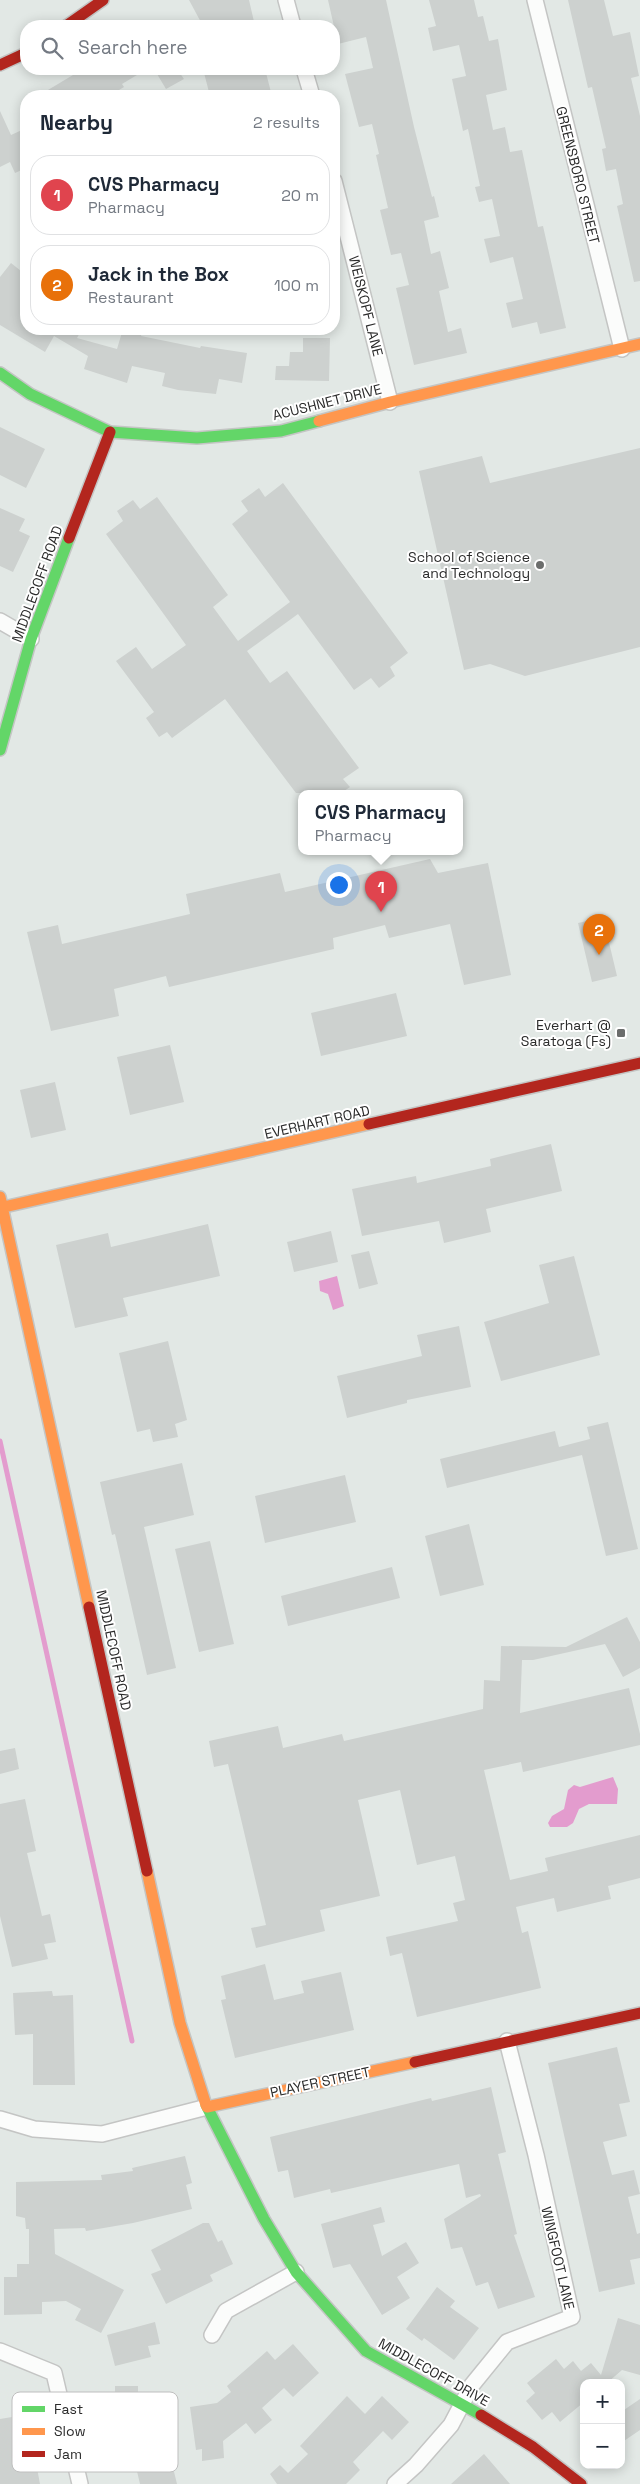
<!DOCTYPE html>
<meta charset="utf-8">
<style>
:root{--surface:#fff;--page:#f2f2f3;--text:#1f2937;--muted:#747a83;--line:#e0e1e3;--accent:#1a73e8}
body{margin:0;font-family:"Space Grotesk",sans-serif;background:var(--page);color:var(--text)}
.controls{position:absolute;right:15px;bottom:15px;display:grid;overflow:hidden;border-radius:10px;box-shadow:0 2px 12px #0003}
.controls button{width:45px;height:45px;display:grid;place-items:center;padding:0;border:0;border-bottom:1px solid var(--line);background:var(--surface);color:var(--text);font:25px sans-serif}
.you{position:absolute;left:338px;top:884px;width:18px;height:18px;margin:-12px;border:4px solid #fff;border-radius:50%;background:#1a73e8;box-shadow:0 0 0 8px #1a73e833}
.badge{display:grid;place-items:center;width:32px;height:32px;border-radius:50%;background:var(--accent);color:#fff;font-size:16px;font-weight:700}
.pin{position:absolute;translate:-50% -41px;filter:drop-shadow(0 1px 2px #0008)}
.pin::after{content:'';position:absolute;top:26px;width:18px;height:15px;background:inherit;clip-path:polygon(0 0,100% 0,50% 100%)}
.popup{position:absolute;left:298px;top:790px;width:165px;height:65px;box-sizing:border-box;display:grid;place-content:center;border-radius:10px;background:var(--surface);filter:drop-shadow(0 1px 4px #0005);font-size:16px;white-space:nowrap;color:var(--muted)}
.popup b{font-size:19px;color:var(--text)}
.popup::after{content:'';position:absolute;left:50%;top:100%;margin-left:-10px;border:10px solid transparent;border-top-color:var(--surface)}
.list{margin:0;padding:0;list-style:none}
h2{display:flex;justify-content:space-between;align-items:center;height:65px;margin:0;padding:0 20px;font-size:21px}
h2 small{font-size:16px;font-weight:400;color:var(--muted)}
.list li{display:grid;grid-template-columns:32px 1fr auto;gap:15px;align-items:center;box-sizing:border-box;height:80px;margin:0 10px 10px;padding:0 10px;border:1px solid var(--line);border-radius:20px}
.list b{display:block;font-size:19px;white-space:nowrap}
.list p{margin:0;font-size:16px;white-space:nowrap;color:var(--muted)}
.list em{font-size:16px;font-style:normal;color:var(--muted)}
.icon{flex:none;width:28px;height:28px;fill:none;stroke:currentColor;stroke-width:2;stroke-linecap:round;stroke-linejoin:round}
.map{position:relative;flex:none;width:640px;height:2484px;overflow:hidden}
.search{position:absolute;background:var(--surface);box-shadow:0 2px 12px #0003;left:20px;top:20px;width:320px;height:55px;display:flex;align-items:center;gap:12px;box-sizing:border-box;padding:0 18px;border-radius:20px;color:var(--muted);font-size:19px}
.panel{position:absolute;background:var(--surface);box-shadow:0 2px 12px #0003;left:20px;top:90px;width:320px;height:245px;border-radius:20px}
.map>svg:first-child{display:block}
</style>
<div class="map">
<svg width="640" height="2484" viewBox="0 0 640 2484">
<rect width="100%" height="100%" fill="#e2e8e5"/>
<path fill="#e39cce" d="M337,1276L344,1306L333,1310L328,1294L320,1291L319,1281Z
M613,1777L618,1789L617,1804H589L579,1809L573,1823L567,1827H550L548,1823L552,1816L564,1809L568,1790L574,1785L580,1787Z"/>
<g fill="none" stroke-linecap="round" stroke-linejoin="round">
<path stroke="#e39cce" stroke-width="5" d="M0,1441L132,2041"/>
</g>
<path fill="#cdd1cf" d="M189,0H249L255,26H203Z
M328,0H386L414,127L432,197L434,196L439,217L424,221L431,254L440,251L449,288L439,291L448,332L461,328L467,353L414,365L396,288L409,285L401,253L391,255L380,210L388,208L376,155L379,154L372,124L359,127L345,74L373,68L366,37L338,44Z
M429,0H474L478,17L483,16L489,41L498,39L507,90L486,95L493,130L505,127L510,152L522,150L538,227L543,226L566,328L540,334L537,322L512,328L506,303L523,299L513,257L490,263L484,239L500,236L492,199L479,202L475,187L480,186L468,129L463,131L452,79L466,76L459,45L433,51L428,28L436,26Z
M568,0H604L613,36L630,32L639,76L631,78L640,116V281L634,282L617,206L623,204L616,169L606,171L602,149L606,148L592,87L588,88Z
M83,69H147L122,84L124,87L109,96H38Z
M154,69H177L184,79L166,89Z
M203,69H265L272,96H210Z
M0,111L11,135L22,130L26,141V168L15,173L10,162L0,167Z
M11,263L26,275V329H82L77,338L117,349L123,329H143L141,336L200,348L201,346L247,353L242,383L219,379L216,394L178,390L162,386L165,373L132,366L127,383L84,369L88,356L54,336L45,352L0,325V277Z
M303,338H330L329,381L275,380L276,366H289L290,352H303Z
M0,427L45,449L26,488L0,475Z
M640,448V647L525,676L490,664L464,670L419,471L482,456L490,483Z
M283,483L408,653L390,667L395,676L379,688L371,678L354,690L298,614L247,651L270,683L287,671L359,768L343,779L350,787L341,793H296L225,699L172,738L167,732L159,737L146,718L154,712L116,661L136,647L152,669L186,645L106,534L123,521L117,511L133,500L140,509L157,497L228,595L213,607L238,641L290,602L232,524L248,511L241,501L259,488L265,497Z
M0,508L25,519L19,531L30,536L13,572L0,566Z
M430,859L438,873L488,863L511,975L464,985L450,924L389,938L385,925L333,938L334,949L169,987L166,976L114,989L119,1016L51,1031L27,932L58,925L62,944L190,914L186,894L280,873L285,892Z
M600,918L604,935L607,934L617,976L592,982L578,923Z
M396,993L407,1036L321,1056L311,1013Z
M170,1045L184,1102L130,1115L117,1057Z
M55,1082L66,1130L31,1138L20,1090Z
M551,1144L562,1191L486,1209L491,1232L444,1243L439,1221L362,1236L352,1189L416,1176L417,1183L491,1166L490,1159Z
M208,1224L220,1276L123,1298L128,1316L75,1328L56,1245L108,1233L111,1247Z
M331,1231L338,1262L294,1272L287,1242Z
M369,1251L378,1284L359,1289L351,1255Z
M574,1256L600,1355L501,1381L484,1322L549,1303L539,1265Z
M459,1326L471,1387L407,1400V1403L347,1418L337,1376L422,1356L417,1335Z
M168,1341L187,1420L175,1424L178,1437L153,1442L150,1429L137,1432L119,1353Z
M608,1422L638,1549L606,1556L582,1455L447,1488L440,1459L555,1431L559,1447L590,1439L587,1427Z
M182,1463L194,1515L144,1527L176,1668L147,1675L115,1534L112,1535L100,1482Z
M345,1475L356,1522L265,1543L255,1496Z
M469,1524L484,1585L440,1596L425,1536Z
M210,1541L234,1644L199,1652L175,1549Z
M392,1567L400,1598L288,1626L281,1596Z
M627,1617L640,1642V1668L623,1677L605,1644L533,1660H522L520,1713L629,1688L640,1734V1745L523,1772L521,1762L484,1770L510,1880L548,1871L545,1858L640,1835V1878L608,1886L611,1899L557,1912L554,1898L516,1907L522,1933L528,1931L541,1988L417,2017L402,1953L390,1956L386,1937L458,1921L453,1903L465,1900L455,1856L417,1865L400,1790L358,1800L380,1896L320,1910L325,1931L256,1948L251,1928L266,1925L228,1764L214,1767L209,1741L278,1726L283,1748L342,1734L344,1741L483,1709L484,1680L500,1681L501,1646L566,1647Z
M15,1748L19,1769L0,1774V1751Z
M25,1799L36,1851L27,1853L42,1916L50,1914L56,1942L44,1944L48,1959L12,1967L0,1916V1804Z
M265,1964L274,2000L304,1993L301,1981L341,1972L354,2030L235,2058L221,2000L226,1999L221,1976Z
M52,1991L53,1996L73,1995L75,2085H33V2034L15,2035L13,1993Z
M617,2047L630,2102L619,2104L627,2136L603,2142L612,2175L634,2170L640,2194L628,2197L637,2234L640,2233V2258L630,2260L635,2284L599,2292L548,2063Z
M491,2087L506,2152L498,2154L517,2234L514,2235L535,2297L498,2309L488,2282L476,2286L462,2247L451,2249L444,2219L481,2196L480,2194L466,2198L459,2164L331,2193L330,2189L294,2198L288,2170L278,2172L270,2137L431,2098L432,2101Z
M185,2156L192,2183L186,2185L192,2209L133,2223L86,2231L85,2228L54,2229L55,2254L124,2290L101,2333L75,2320L81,2309L66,2301L42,2302V2314L4,2315V2277H17V2264H29V2229H26L25,2218L16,2216V2182L102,2180L101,2175L133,2171L132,2168Z
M381,2207L385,2222L373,2225L382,2256L406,2242L419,2263L397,2277L410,2298L382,2315L350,2264L333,2268L321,2224Z
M203,2223H209L218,2242L222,2240L233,2264L210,2275L213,2281L166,2304L151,2274L161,2270L151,2250Z
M437,2287L455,2301L450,2307L479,2328L454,2360L424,2338L422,2341L406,2329Z
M618,2318L640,2325V2375L622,2370L607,2383H584V2402L560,2422L552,2412L542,2420L526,2401L535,2393L527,2383L556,2359L564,2369L573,2361L581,2371L591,2363L601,2375Z
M155,2322L160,2344L148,2346L151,2357L115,2366L107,2335Z
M293,2344L319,2373L293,2397L284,2388L262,2408L272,2420L255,2434L246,2423L223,2441L224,2458L202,2461V2449L196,2450L190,2407L217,2403L231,2392L227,2386L267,2351L275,2360Z
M115,2386H138V2399H161V2445L167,2443L177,2484H140L136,2467L124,2469L115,2432Z
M347,2396L365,2414L382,2396L409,2422L392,2440L383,2431L353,2462L360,2470L346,2484H277L270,2474L280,2465L288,2473L308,2454L300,2446Z
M640,2399V2430L621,2443V2412Z
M12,2417L15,2429L29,2426L40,2484H0V2419Z
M484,2454L510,2484H451Z"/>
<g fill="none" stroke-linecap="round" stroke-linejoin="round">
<defs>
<path id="street" d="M286,0L293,26
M535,0L622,349
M304,69L312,96
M334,181L390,402
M0,621L31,639
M0,2119L34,2129L102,2134L207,2107
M212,2335L226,2311L296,2272
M0,2351L54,2373L80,2484
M395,2484L416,2465L451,2425L472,2385L507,2342L572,2317L536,2155L507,2041"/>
<path id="fast" d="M0,373L30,394L110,432L197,438L281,431L319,421
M0,750L31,639L69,538
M206,2105L264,2219L296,2272L366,2351L481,2415"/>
<path id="slow" d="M319,421L390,402L640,344
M0,1197L89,1607
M0,1208L369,1124
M147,1871L180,2023L206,2105
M207,2107L415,2062"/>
<path id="jam" d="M66,26L103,0
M0,65L26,53
M69,538L110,432
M369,1124L640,1063
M89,1607L147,1871
M415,2062L640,2013
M481,2415L533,2447L581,2484"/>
</defs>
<use href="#street" stroke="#c4c5c4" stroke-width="18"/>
<use href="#fast" stroke="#c4c5c4" stroke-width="14"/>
<use href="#slow" stroke="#c4c5c4" stroke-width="14"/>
<use href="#jam" stroke="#c4c5c4" stroke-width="14"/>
<use href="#street" stroke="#fbfcfb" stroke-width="15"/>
<use href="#fast" stroke="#63d668" stroke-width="11"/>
<use href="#slow" stroke="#ff974d" stroke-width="11"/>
<use href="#jam" stroke="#b3261e" stroke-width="11"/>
</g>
<g fill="#6b6d6c" stroke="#fff" stroke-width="2">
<circle cx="540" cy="565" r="5"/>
<rect x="616" y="1028" width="10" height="10" rx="2.5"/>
</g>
<g text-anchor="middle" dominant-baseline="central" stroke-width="4" stroke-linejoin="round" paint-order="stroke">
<g font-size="14" fill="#2b2b2b" stroke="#fff">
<text transform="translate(578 175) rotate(76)">GREENSBORO STREET</text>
<text transform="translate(366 306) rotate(76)">WEISKOPF LANE</text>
<text transform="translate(327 402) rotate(-14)">ACUSHNET DRIVE</text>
<text transform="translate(37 584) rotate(-70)">MIDDLECOFF ROAD</text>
<text transform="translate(317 1122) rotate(-13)">EVERHART ROAD</text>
<text transform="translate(114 1650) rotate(78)">MIDDLECOFF ROAD</text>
<text transform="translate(320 2082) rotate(-12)">PLAYER STREET</text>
<text transform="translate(558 2258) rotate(77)">WINGFOOT LANE</text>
<text transform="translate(434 2372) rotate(29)">MIDDLECOFF DRIVE</text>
</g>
<g font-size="14" fill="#2b2b2b" stroke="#fff" text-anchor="end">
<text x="530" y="557">School of Science<tspan x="530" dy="16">and Technology</tspan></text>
<text x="611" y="1025">Everhart @<tspan x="611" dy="16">Saratoga (Fs)</tspan></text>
</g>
</g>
<rect x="12" y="2392" width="166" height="80" rx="8" fill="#fff" stroke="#bfbfbf" stroke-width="1"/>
<rect x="22" y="2406" width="23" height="6" fill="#63d668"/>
<rect x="22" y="2428" width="23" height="7" fill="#ff974d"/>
<rect x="22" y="2451" width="23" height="6" fill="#b3261e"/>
<g font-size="14" fill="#2b2b2b">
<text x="54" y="2414">Fast</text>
<text x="54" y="2436">Slow</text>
<text x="54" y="2459">Jam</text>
</g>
</svg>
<div class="controls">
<button>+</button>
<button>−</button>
</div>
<div class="you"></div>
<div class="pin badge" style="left:381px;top:912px;background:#e0444e">1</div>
<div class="popup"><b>CVS Pharmacy</b>Pharmacy</div>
<div class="pin badge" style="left:599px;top:955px;background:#e8710a">2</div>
<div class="search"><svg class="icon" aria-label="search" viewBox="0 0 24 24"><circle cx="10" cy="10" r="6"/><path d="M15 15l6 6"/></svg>Search here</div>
<section class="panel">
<h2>Nearby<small>2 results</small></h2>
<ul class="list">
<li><span class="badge" style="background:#e0444e">1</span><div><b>CVS Pharmacy</b><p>Pharmacy</p></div><em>20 m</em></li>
<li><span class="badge" style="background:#e8710a">2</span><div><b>Jack in the Box</b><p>Restaurant</p></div><em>100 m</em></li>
</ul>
</section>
</div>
